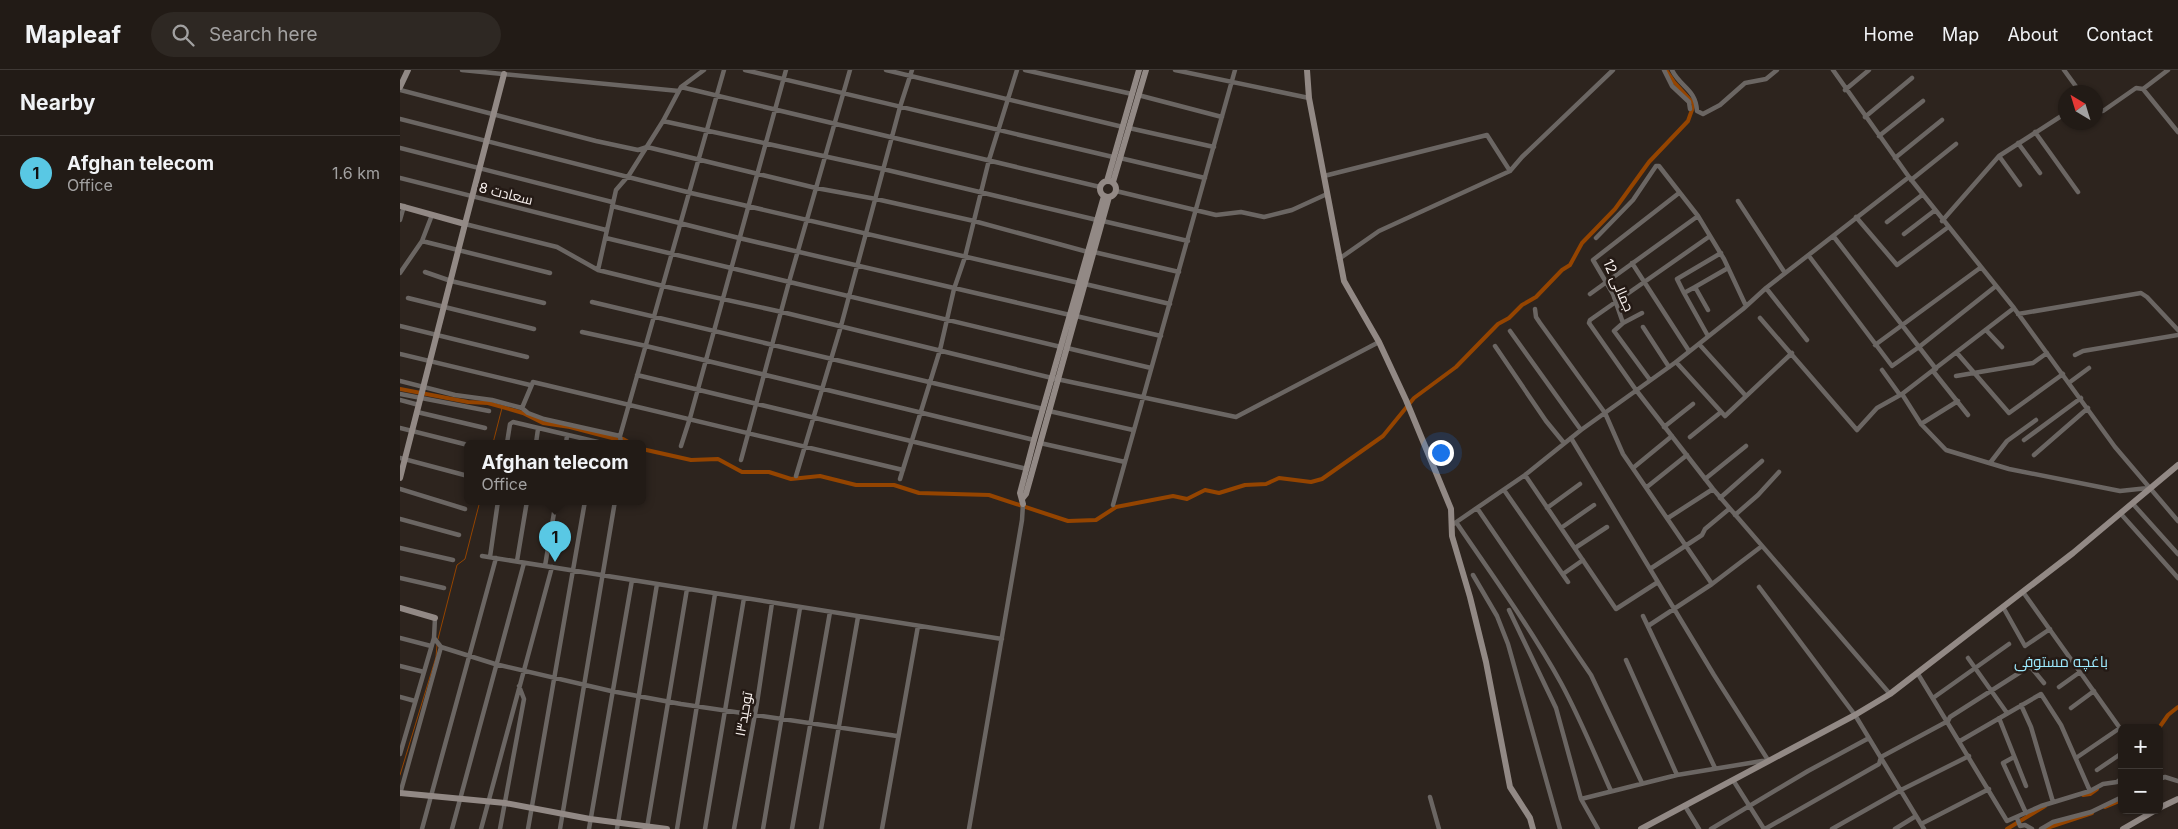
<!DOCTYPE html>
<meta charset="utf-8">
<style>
:root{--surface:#221b16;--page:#2e2823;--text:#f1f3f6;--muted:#a2a1a1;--line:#3f3935;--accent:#59c8e4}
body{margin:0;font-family:Inter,Cairo,sans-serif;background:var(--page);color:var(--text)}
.controls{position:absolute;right:15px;bottom:15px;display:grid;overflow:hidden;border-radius:8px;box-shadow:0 1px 4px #0004}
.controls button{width:45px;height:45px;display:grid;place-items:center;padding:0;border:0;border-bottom:1px solid var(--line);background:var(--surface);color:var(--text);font:25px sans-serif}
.compass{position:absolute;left:1658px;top:15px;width:45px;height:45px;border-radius:50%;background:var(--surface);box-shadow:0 1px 4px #0004;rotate:322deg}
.you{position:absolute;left:1040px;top:382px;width:18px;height:18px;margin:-12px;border:4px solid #fff;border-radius:50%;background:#1a73e8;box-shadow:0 0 0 8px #1a73e833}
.badge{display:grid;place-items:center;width:32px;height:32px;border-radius:50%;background:var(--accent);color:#111;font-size:16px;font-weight:700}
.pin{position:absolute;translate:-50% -41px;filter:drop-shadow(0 1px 2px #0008)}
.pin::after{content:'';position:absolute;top:26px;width:18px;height:15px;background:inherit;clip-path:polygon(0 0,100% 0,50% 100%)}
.popup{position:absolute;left:64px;top:370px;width:182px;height:65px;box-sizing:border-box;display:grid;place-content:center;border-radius:8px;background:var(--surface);filter:drop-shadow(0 1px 4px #0005);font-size:16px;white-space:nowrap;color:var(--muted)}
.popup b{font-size:19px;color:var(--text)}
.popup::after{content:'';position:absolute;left:50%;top:100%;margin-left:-10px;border:10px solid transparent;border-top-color:var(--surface)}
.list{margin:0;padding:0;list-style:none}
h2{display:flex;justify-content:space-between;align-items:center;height:65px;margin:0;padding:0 20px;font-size:21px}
h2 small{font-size:16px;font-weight:400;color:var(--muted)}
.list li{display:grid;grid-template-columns:32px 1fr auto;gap:15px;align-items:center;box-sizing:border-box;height:75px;padding:0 20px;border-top:1px solid var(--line)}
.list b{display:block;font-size:19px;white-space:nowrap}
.list p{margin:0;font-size:16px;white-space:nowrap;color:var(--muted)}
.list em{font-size:16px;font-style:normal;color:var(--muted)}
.icon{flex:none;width:28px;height:28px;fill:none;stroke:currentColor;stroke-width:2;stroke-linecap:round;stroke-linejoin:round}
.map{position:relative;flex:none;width:1778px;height:759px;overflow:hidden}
header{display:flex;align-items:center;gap:30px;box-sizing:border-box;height:70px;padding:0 25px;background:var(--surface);border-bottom:1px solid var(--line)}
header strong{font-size:24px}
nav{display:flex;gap:28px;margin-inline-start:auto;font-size:18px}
.search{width:350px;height:45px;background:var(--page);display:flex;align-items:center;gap:12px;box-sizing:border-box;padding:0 18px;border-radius:28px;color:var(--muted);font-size:19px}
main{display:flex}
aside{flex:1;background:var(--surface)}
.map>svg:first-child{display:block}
</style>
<header>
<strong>Mapleaf</strong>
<div class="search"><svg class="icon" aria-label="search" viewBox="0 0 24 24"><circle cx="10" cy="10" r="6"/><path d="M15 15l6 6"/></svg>Search here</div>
<nav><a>Home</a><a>Map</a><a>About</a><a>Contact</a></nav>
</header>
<main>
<aside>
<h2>Nearby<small></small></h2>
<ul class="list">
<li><span class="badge">1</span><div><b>Afghan telecom</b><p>Office</p></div><em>1.6 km</em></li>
</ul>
</aside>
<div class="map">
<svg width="1778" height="759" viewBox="0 0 1778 759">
<rect width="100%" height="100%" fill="#2d241e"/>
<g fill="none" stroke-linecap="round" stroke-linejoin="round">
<path stroke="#944400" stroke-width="1" d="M93,373L102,338
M38,569L57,495L65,489L80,431
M0,705L36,587L37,575"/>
<path stroke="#944400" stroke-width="4" d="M0,319L68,332L88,333L123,343L143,353L170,357L212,368L223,369L230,373
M242,379L291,390L318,389L342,402H369L391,409L420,406L456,415H494L519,423L589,425L668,451L696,450L716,437L773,426L787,429L805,420L819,423L845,415L866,414L879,408L911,412L922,409L983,366L1014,328L1056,297L1098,254L1109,248L1122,235L1136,227L1162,200L1170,195L1182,173L1215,139L1249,92L1288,51L1294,34L1274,12L1266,0
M1759,658L1768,645L1778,637
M1683,725L1690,724L1697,719
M1705,737L1722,730
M1647,758L1692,743
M1607,759L1645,736"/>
<path stroke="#6b6663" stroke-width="4.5" d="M62,0L279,21
M345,0L713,87
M486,0L723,57
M625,0L732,24
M775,0L909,28
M1264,0L1272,16L1289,32L1290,39
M1272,0C1280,17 1296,19 1297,41L1303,44L1320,35L1345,13L1366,9L1377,0
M1433,0L1509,107L1614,238L1715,377L1778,451
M1664,0L1680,22
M281,17L700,117
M1743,19L1768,0
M0,20L196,71L238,80L247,77L416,118L476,129L574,151L688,182
M1445,20L1469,0
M738,25L822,47
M1696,39L1703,41L1736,18L1743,19L1778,62
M1465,47L1512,8
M0,49L291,123L679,213
M263,51L483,99L697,150
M729,58L814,77
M1635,62L1678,122
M1479,66L1523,31
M1618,73L1640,103
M0,78L212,132
M1599,86L1620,115
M720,88L805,108
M1495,88L1542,50
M924,106L1087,65L1110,101
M0,108L206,160
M1511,110L1556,74
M716,121L816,145L841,142L864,147L892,140L927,124
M1338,131L1385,203
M212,136L339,168L670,245
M1456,147L1497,195L1547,158
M0,150L4,136
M703,151L788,171
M1542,151L1599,86L1666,43
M1487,152L1522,125
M65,154L157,177L198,200L263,216L382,242L652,308L836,347L979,272
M1504,164L1534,141
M1310,166L1190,250L1189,253L1236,320L1313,419L1490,624
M1434,167L1536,299
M206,168L661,277
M1196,168L1233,130L1256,96H1259L1298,146L1324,189L1346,236
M22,171L150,203
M694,182L779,202
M1409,186L1492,296L1519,277L1596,216
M939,189L979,161L1110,101L1122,87L1213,0
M1232,193L1289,281
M198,200L216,120L229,105L263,51L281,17L304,0
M25,202L51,211L144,233
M0,203L22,171L32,145
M685,214L770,234
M1295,217L1284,223L1308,266
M1366,218L1407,270
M1284,223L1277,209L1321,183
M1190,224L1298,146
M8,228L134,259
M192,232L643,339
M1135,239L1136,247L1140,253L1205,343L1223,384L1312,514
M1308,240L1295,217L1328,198
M1242,243L1223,253L1214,261L1250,310
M1618,244L1741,223L1747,227L1778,260
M676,246L761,266
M1360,248L1457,360L1477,338L1502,324L1614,238
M1223,253L1213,224L1193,190L1279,123
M0,256L127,287
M1243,257L1269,297
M1586,260L1602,277
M1110,261L1181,360
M182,262L246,276L634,370
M1299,274L1346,326
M1475,275L1580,198
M1095,276L1146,351L1164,373
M667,278L751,298
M1557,283L1609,343L1663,304
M0,284L130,315
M1675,285L1683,281L1778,265
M1276,292L1325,346L1392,283
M1482,300L1500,325
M1533,301L1568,345
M237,305L627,399
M1556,306L1633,293L1647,283
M0,311L55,325L92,330L122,338L128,343L144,349L220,366
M1670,312L1689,298
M0,324L89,341
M1502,324L1521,354L1546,380L1609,399L1720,421L1748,418
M0,330L19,335
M122,338L133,312L503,400
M649,341L733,360
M17,342L85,358
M1521,354L1558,331
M1264,357L1293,334
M0,358L68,375
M1290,367L1321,342
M1171,368L1314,605L1368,690L1277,705L1181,729
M1624,370L1681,328
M107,373L110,354L113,352L202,373
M136,373L138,359
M166,373L167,366
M221,373L220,366L324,0
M640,373L725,392
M281,376L290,348L386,0
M1634,385L1688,338
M0,388L68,406
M341,390L389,212L450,0
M1590,393L1607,371L1636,350
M1233,398L1272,366
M1125,405L1216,539L1258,512
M396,406L441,256L500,37L512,0
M500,409L540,280L554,219L565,187L589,90L617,0
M1305,409L1346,376
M1247,417L1287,385
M0,419L65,439
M1104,420L1168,512
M1320,428L1362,391
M1733,434L1778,484
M713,435L835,0
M1077,438L1191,605L1242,713
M1147,438L1180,414
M1721,444L1778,508
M1335,445L1358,425L1379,402
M1268,448L1313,419
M0,449L59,465
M1056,452C1092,505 1130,557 1161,613C1180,648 1195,685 1211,721
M1052,455L1125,405L1181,360L1276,292L1343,239L1366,218L1509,107
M1161,458L1194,435
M0,478L53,490
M1175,478L1207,457
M82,486L602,569
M90,487L98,431
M117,491L127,431
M145,496L156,431
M1250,499L1302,465L1305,459L1329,439
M1163,504L1183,490
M1073,505L1097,546L1108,574L1160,759
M0,508L44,518
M1359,517L1455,645L1524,759
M1623,522L1722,661
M1603,537L1625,576L1650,559
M1109,540L1156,638L1181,729L1198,759
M1243,546L1315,698
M1248,556L1312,514L1362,476
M0,568L31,576
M34,568L41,577L95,594L211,621L281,634L497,666
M1568,588L1607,643
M1226,590L1277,705
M0,596L24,602
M1518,604L1607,751L1641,736L1690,721L1703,714L1717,712L1722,708
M1659,617L1680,602
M0,627L15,631
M1533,628L1609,574
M1621,635L1631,657L1653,732
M1671,638L1694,621
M1599,648L1626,716
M1560,671L1641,624L1661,655L1690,721
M0,684L34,568L35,548
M1614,687L1603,693L1626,743
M1676,688L1720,658
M1697,700L1722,683
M1759,709L1765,707L1778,711
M1333,710L1364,759
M0,724L41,577
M1030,727L1039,759
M1285,736L1299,759
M1617,748L1620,756L1625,755L1632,759
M1521,754L1589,719
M247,758L287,519
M22,759L96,488
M52,759L124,493
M81,759L152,497
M100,759L124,629L119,616
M128,759L185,431
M160,759L215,431
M189,759L232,510
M217,759L257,514
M277,759L315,524
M305,759L344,528
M334,759L357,633L372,533
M363,759L400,538
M392,759L430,542
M421,759L458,547
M482,759L518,556
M569,759L622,450L623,434
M1311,759L1408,701L1469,668
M1365,759L1479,694L1481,687L1548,651L1550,647L1630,596L1644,613
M1432,759L1501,720L1569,686
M1495,759L1516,746
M1641,759L1653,752L1691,742L1722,727"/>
<path stroke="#928985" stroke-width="6" d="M907,0L909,28L944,211L979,272L1006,330L1051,439L1052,466L1070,527L1086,592L1110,717L1130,748L1133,759
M0,17L8,0
M700 119a8 8 0 1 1 16 0a8 8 0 1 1-16 0Z
M707,111L739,0
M713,112L746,0
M0,136L65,154L0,408
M65,154L104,4
M622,429L626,424L709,127
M623,434L620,423L634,370L704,126
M0,538L35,548
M0,723L105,733L190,749L267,759
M1759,738L1778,729
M1241,759L1455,645L1490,624L1673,483L1778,395
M1723,759L1756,740"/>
</g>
<g text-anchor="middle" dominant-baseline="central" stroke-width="5" stroke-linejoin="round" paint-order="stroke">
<g font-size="14" fill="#f9f2ef" stroke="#241a15">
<text transform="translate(106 123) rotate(14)">سعادت 8</text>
<text transform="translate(1219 215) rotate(66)">جمالی 12</text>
<text transform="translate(343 644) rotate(-80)">توحید۱۳</text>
</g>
<g font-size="15" fill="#9ce8fd" stroke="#241a15">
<text x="1661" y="591">باغچه مستوفی</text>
</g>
</g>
</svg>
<div class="controls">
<button>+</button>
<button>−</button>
</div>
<svg class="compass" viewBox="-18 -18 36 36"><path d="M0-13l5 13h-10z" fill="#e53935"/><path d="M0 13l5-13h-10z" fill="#a2a1a1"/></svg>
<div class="you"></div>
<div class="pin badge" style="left:155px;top:492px">1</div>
<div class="popup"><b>Afghan telecom</b>Office</div>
</div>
</main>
